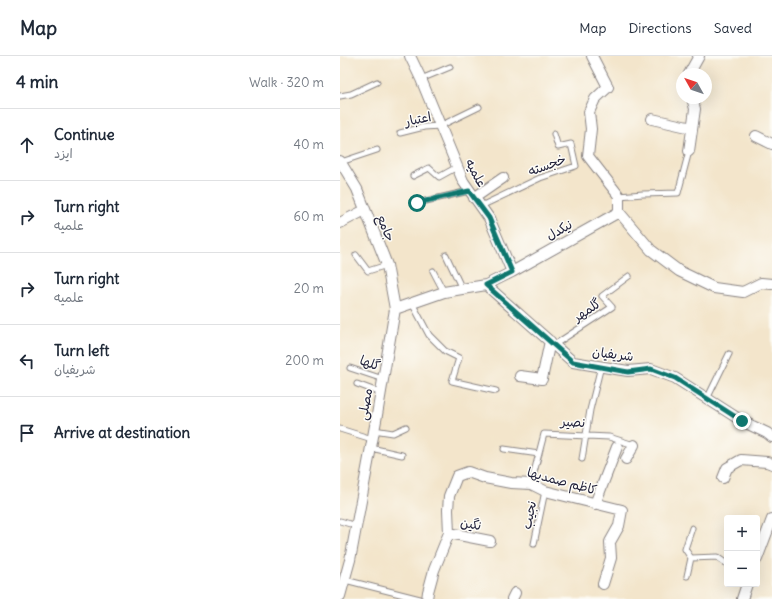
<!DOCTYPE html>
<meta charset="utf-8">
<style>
:root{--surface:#fff;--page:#f2f2f3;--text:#1f2937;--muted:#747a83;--line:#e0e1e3}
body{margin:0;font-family:Delius,"Playpen Sans Arabic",sans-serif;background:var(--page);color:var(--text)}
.controls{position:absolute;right:12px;bottom:12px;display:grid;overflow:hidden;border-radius:4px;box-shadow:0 4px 16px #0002}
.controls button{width:36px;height:36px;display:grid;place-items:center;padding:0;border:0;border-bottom:1px solid var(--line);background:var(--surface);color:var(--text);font:20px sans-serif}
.compass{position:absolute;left:336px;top:12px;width:36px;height:36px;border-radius:50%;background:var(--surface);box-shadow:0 4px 16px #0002;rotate:310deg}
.stop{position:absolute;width:12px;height:12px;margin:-9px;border:3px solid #0f766e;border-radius:50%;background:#fff}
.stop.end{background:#0f766e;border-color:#fff;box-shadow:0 1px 4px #0008}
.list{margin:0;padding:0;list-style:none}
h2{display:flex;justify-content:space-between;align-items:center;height:52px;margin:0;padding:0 16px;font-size:17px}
h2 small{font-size:13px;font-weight:400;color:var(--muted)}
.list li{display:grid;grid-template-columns:26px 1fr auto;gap:12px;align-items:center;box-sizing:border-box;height:72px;padding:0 16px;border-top:1px solid var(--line)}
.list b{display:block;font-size:15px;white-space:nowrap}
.list p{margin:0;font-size:13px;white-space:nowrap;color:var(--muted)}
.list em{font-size:13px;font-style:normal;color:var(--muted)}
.icon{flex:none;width:22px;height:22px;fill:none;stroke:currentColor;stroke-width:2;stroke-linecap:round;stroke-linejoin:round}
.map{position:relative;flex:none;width:432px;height:543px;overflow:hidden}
header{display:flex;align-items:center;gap:24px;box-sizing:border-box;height:56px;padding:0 20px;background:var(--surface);border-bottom:1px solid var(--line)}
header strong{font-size:19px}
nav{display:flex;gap:22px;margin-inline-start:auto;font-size:14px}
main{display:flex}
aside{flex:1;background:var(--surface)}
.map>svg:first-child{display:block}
</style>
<header>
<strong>Map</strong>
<nav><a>Map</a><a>Directions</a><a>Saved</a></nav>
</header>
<main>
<aside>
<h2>4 min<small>Walk · 320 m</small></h2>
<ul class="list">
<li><svg class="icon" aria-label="ahead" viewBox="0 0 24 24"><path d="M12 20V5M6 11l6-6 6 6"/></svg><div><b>Continue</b><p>ایزد</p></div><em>40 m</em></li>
<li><svg class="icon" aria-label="right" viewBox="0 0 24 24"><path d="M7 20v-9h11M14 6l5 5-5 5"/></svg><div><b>Turn right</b><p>علمیه</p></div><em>60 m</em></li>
<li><svg class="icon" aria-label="right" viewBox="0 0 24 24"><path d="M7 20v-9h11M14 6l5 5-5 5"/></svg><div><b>Turn right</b><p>علمیه</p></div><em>20 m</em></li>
<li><svg class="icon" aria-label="left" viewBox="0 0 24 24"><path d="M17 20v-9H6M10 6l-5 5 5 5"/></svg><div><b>Turn left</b><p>شریفیان</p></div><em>200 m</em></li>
<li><svg class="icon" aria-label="arrive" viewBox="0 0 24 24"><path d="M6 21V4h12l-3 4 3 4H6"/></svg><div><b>Arrive at destination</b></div></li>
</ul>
</aside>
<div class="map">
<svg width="432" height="543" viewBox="0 0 432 543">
<rect width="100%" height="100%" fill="#fdfcf7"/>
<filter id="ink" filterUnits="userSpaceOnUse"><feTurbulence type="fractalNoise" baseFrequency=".025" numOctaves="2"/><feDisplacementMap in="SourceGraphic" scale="8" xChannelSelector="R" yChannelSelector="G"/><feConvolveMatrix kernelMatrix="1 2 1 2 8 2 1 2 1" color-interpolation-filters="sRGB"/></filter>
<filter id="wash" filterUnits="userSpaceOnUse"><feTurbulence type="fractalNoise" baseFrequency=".012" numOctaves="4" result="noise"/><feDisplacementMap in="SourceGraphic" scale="16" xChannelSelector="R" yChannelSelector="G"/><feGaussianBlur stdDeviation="0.9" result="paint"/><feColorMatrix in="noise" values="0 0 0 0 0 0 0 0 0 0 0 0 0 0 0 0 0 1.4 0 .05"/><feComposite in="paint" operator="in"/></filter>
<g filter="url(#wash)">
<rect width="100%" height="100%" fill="#f3e5cb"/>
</g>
<g filter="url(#ink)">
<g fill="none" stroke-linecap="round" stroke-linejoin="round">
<defs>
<path id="lane" d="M81,23L110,11
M0,40L11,38L37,26
M60,77L84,71L100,70L139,51
M1,106L37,94
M73,120L89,112L99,121L117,111
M279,140L303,138L338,137L349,95
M77,147L129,135
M141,150L200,122L236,110L231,88L218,91L214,78
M16,199L28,215L47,209
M106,199L122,233
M93,215L104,236
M72,247L89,279L105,295L119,302L112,325L156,335
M214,289L272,251L262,240L289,220
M10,312L43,323
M17,328L41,337
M367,343L389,298
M0,373L32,383
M34,374L53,377L66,371
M31,392L62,399
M164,393L199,398
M242,403L250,354L261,310
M191,428L204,378L269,381L294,389
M0,465L17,470
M194,488L205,435
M351,502L377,501L387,508
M347,520L351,502L345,493L352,472
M5,524L80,543"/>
<path id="street" d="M252,0L268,31L255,43L249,56L251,73L248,100L279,140V156L311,194L339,215L374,232L403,236L421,227L432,228
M349,18L359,0
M312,63L352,72
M416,80L432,88
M349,95L355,53L352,42
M0,105L17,133L47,209L55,253L37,359L10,504L0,540
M134,142L163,122
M0,167L25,154
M172,216L279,156
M146,229L233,306L288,315L311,313L335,322L402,365L427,377L432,381
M55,253L104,236L146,229L172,216L149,162L123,125L81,23L70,0
M180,320L202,323L210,285
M286,403L294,389
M383,422L387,412L401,404L427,406L432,408
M255,448L277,391
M109,477L150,485
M417,503L432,463
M87,543L88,536L94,514L109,477L108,454L109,440L117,420L128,416L145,422L171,427L191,428L205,435L282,454L279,470L270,486L271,502L263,528
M172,543L175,537
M402,543L407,528"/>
</defs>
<use href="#lane" stroke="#8a8483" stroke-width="7"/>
<use href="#street" stroke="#8a8483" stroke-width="12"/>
<use href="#lane" stroke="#fff" stroke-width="5"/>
<use href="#street" stroke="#fff" stroke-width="10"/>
</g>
</g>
<g fill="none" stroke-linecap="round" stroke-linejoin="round" filter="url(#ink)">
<path stroke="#0f766e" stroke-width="5" d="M77,147L129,135L149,162L172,216L146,229L233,306L288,316L311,313L335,322L402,365"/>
</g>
<g text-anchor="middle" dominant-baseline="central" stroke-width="3" stroke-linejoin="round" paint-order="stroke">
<g font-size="13" fill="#22223b" stroke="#fdfcf7">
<text transform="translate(78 63) rotate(-11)">اعتبار</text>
<text transform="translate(207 109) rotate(-20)">خجسته</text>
<text transform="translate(136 117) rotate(62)">علمیه</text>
<text transform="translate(46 172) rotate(68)">جامع</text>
<text transform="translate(219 174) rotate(-29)">نیکدل</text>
<text transform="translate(247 254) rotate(-34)">گلمهر</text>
<text transform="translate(273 298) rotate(7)">شریفیان</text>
<text transform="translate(30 307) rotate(20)">گلها</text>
<text transform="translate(25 348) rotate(-80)">مصلی</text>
<text transform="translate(233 366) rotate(3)">نصیر</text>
<text transform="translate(222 425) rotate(15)">کاظم صمدیها</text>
<text transform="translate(189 459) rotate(-78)">نجیب</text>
<text transform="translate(131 468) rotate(10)">نگین</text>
</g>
</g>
</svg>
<div class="controls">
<button>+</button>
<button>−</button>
</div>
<svg class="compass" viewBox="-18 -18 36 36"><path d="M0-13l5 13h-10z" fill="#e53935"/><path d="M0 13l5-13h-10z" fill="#747a83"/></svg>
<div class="stop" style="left:77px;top:147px"></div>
<div class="stop end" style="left:402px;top:365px"></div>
</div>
</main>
